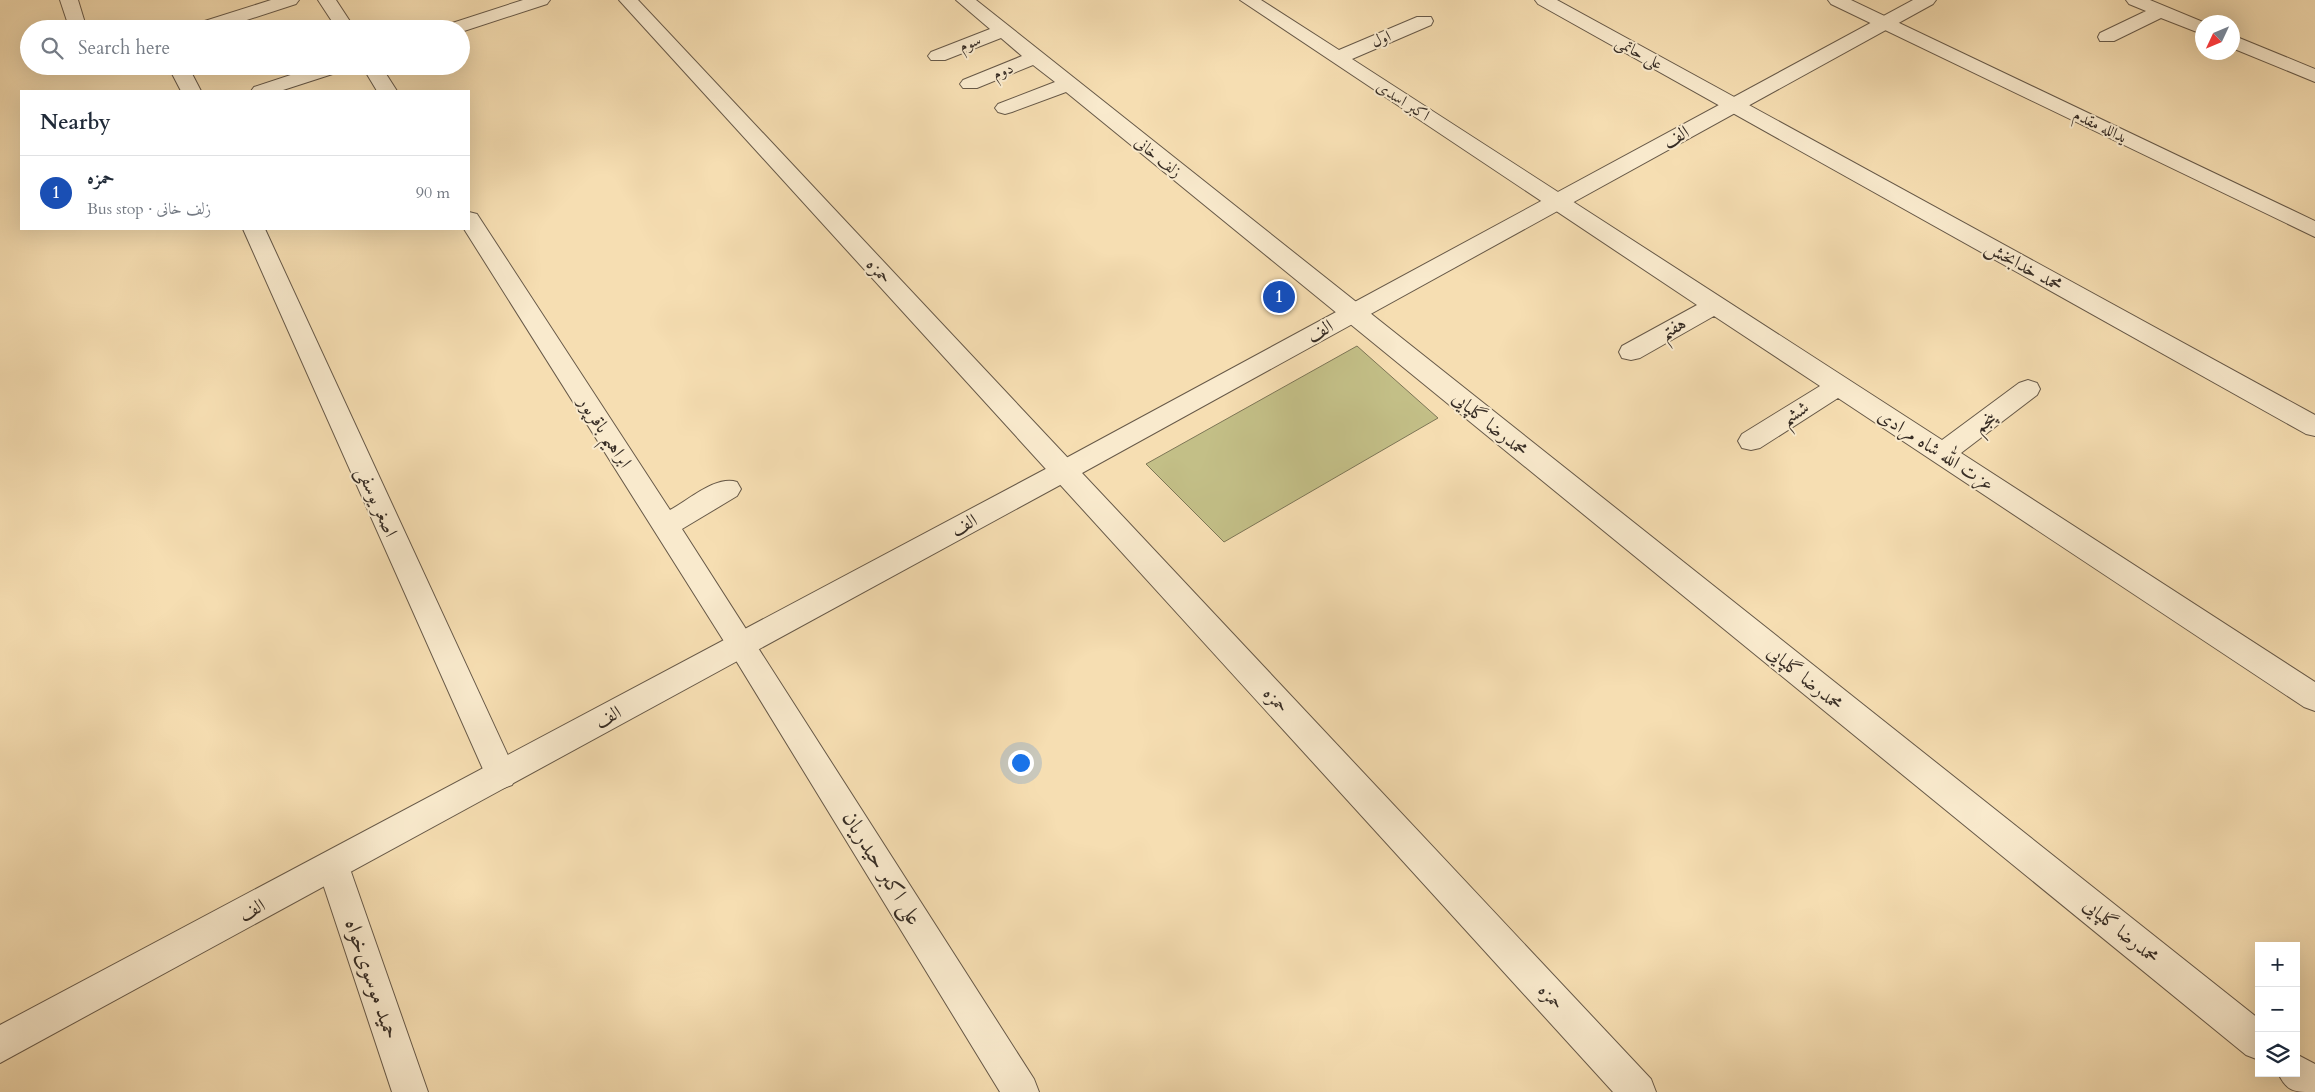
<!DOCTYPE html>
<meta charset="utf-8">
<style>
:root{--surface:#fff;--page:#f2f2f3;--text:#1f2937;--muted:#747a83;--line:#e0e1e3;--accent:#2563eb}
body{margin:0;font-family:Cardo,Amiri,serif;background:var(--page);color:var(--text)}
.controls{position:absolute;right:15px;bottom:15px;display:grid;overflow:hidden;border-radius:0px;box-shadow:0 5px 20px #0002}
.controls button{width:45px;height:45px;display:grid;place-items:center;padding:0;border:0;border-bottom:1px solid var(--line);background:var(--surface);color:var(--text);font:25px sans-serif}
.compass{position:absolute;left:2195px;top:15px;width:45px;height:45px;border-radius:50%;background:var(--surface);box-shadow:0 5px 20px #0002;rotate:226deg}
.you{position:absolute;left:1020px;top:762px;width:18px;height:18px;margin:-12px;border:4px solid #fff;border-radius:50%;background:#1a73e8;box-shadow:0 0 0 8px #1a73e833}
.badge{display:grid;place-items:center;width:32px;height:32px;border-radius:50%;background:var(--accent);color:#fff;font-size:16px;font-weight:700}
.pin{position:absolute;translate:-50% -50%;border:2px solid #fff;box-shadow:0 1px 5px #0006}
.list{margin:0;padding:0;list-style:none}
h2{display:flex;justify-content:space-between;align-items:center;height:65px;margin:0;padding:0 20px;font-size:21px}
h2 small{font-size:16px;font-weight:400;color:var(--muted)}
.list li{display:grid;grid-template-columns:32px 1fr auto;gap:15px;align-items:center;box-sizing:border-box;height:75px;padding:0 20px;border-top:1px solid var(--line)}
.list b{display:block;font-size:19px;white-space:nowrap}
.list p{margin:0;font-size:16px;white-space:nowrap;color:var(--muted)}
.list em{font-size:16px;font-style:normal;color:var(--muted)}
.icon{flex:none;width:28px;height:28px;fill:none;stroke:currentColor;stroke-width:2;stroke-linecap:round;stroke-linejoin:round}
.map{position:relative;flex:none;width:2315px;height:1092px;overflow:hidden}
.search{position:absolute;background:var(--surface);box-shadow:0 5px 20px #0002;left:20px;top:20px;width:450px;height:55px;display:flex;align-items:center;gap:12px;box-sizing:border-box;padding:0 18px;border-radius:28px;color:var(--muted);font-size:19px}
.panel{position:absolute;background:var(--surface);box-shadow:0 5px 20px #0002;left:20px;top:90px;width:450px;height:140px;border-radius:0px}
.map>svg:first-child{display:block}
</style>
<div class="map">
<svg width="2315" height="1092" viewBox="0 0 2315 1092">
<rect width="100%" height="100%" fill="#f6deb2"/>
<filter id="stains"><feTurbulence type="fractalNoise" baseFrequency=".004" numOctaves="4"/><feColorMatrix values="0 0 0 0 .2 0 0 0 0 .09 0 0 0 0 .02 0 0 0 .5 -.17"/></filter>
<radialGradient id="worn" r=".72"><stop offset=".6" stop-color="#630" stop-opacity="0"/><stop offset="1" stop-color="#630" stop-opacity=".3"/></radialGradient>
<path fill="#c3bf87" stroke="#7d7656" d="M1357,346L1438,418L1224,542L1146,464Z"/>
<g fill="none" stroke-linecap="round" stroke-linejoin="round">
<defs>
<path id="minor" d="M60,0H78L85,23L83,27H69Z
M271,0H299L296,4L219,29H190L192,25Z
M318,0H336L355,29H337Z
M523,0H550L547,4L461,32V29H444L446,25Z
M619,0H638L1651,1079L1656,1092H1613Z
M956,0H976L2259,1019V1060L2246,1055L1066,92L1012,112L1005,114L998,112L995,108L998,104L1055,82L1033,65L977,88H963L960,84L963,80L1022,56L1001,38L945,60H931L928,56L931,52L990,29Z
M1240,0H1261L1339,50L1417,17H1431L1433,21L1431,25L1352,59L1942,440L2019,383L2028,380L2037,383L2040,389L2037,395L1961,453L2315,682V711L2304,707L1838,398L1760,448L1751,450L1742,448L1738,441L1742,434L1820,386L1714,316L1640,358L1631,360L1622,358L1619,352L1622,346L1697,305Z
M1535,0H1557L2315,415V436L2306,434L1538,4Z
M1828,0H1851L2315,221V237L1831,4Z
M2126,0H2150L2203,22L2202,34L2161,18L2114,41H2100L2098,37L2100,33L2146,11L2129,4Z
M2232,35L2315,69V82L2232,48Z
M168,66H188L201,91H181Z
M318,66H347L345,70L280,91H251L254,87Z
M362,66H381L397,91H377Z
M469,212L477,214L670,510C689,500 716,475 737,482L741,489L737,496L682,529L1034,1079L1039,1092H1000L732,654L464,229H469Z
M243,229H265L517,775L512,785L501,789L490,785Z
M333,850L345,855L349,866L428,1092H392L317,866L321,855Z
M2296,1054L2315,1064V1092C2294,1092 2287,1092 2278,1073H2296Z"/>
<path id="tertiary" d="M1913,0H1936L1933,4L1073,478L0,1063V1025L1055,464Z"/>
</defs>
<use href="#minor" stroke="#675948" stroke-width="2"/>
<use href="#tertiary" stroke="#675948" stroke-width="2"/>
<use href="#minor" fill="#f9eacd" fill-rule="evenodd"/>
<use href="#tertiary" fill="#f9eacd" fill-rule="evenodd"/>
</g>
<g text-anchor="middle" dominant-baseline="central" stroke-width="4" stroke-linejoin="round" paint-order="stroke">
<g font-size="16" fill="#372d25" stroke="#f9eacd">
<text transform="translate(1381 39) rotate(-23)">اول</text>
<text transform="translate(970 43) rotate(-21)">سوم</text>
<text transform="translate(1639 53) rotate(29)">علی حاتمی</text>
<text transform="translate(1003 71) rotate(-22)">دوم</text>
<text transform="translate(1403 101) rotate(33)">اکبر اسدی</text>
<text transform="translate(2100 126) rotate(26)">یدالله مقدم</text>
<text transform="translate(1158 157) rotate(39)">زلف خانی</text>
</g>
<g font-size="19" fill="#372d25" stroke="#f9eacd">
<text transform="translate(1676 137) rotate(-29)">الف</text>
<text transform="translate(2024 266) rotate(29)">محمد خدابخش</text>
<text transform="translate(879 271) rotate(47)">حمزه</text>
<text transform="translate(1673 328) rotate(-29)">هفتم</text>
<text transform="translate(1320 331) rotate(-29)">الف</text>
<text transform="translate(1795 413) rotate(-32)">ششم</text>
<text transform="translate(1985 422) rotate(-37)">پنجم</text>
<text transform="translate(1490 424) rotate(39)">محمدرضا گلپایی</text>
<text transform="translate(605 432) rotate(57)">ابراهیم باقرپور</text>
<text transform="translate(1936 450) rotate(33)">عزت الله شاه مرادی</text>
<text transform="translate(377 502) rotate(66)">اصغر یوسفی</text>
<text transform="translate(964 525) rotate(-28)">الف</text>
<text transform="translate(1805 678) rotate(39)">محمدرضا گلپایی</text>
<text transform="translate(1276 700) rotate(47)">حمزه</text>
<text transform="translate(608 717) rotate(-28)">الف</text>
<text transform="translate(252 910) rotate(-28)">الف</text>
<text transform="translate(2121 931) rotate(39)">محمدرضا گلپایی</text>
<text transform="translate(1551 997) rotate(47)">حمزه</text>
</g>
<g font-size="22" fill="#372d25" stroke="#f9eacd">
<text transform="translate(882 868) rotate(58)">علی اکبر حیدریان</text>
<text transform="translate(372 979) rotate(71)">حمید موسوی‌خواه</text>
</g>
</g>
<rect width="100%" height="100%" filter="url(#stains)"/>
<rect width="100%" height="100%" fill="url(#worn)"/>
</svg>
<div class="controls">
<button>+</button>
<button>−</button>
<button><svg class="icon" aria-label="layers" viewBox="0 0 24 24"><path d="M12 4l9 5-9 5-9-5zM3 14l9 5 9-5"/></svg></button>
</div>
<svg class="compass" viewBox="-18 -18 36 36"><path d="M0-13l5 13h-10z" fill="#e53935"/><path d="M0 13l5-13h-10z" fill="#747a83"/></svg>
<div class="you"></div>
<div class="pin badge" style="left:1279px;top:297px;background:#1a4fb4">1</div>
<div class="search"><svg class="icon" aria-label="search" viewBox="0 0 24 24"><circle cx="10" cy="10" r="6"/><path d="M15 15l6 6"/></svg>Search here</div>
<section class="panel">
<h2>Nearby<small></small></h2>
<ul class="list">
<li><span class="badge" style="background:#1a4fb4">1</span><div><b>حمزه</b><p>Bus stop · زلف خانی</p></div><em>90 m</em></li>
</ul>
</section>
</div>
